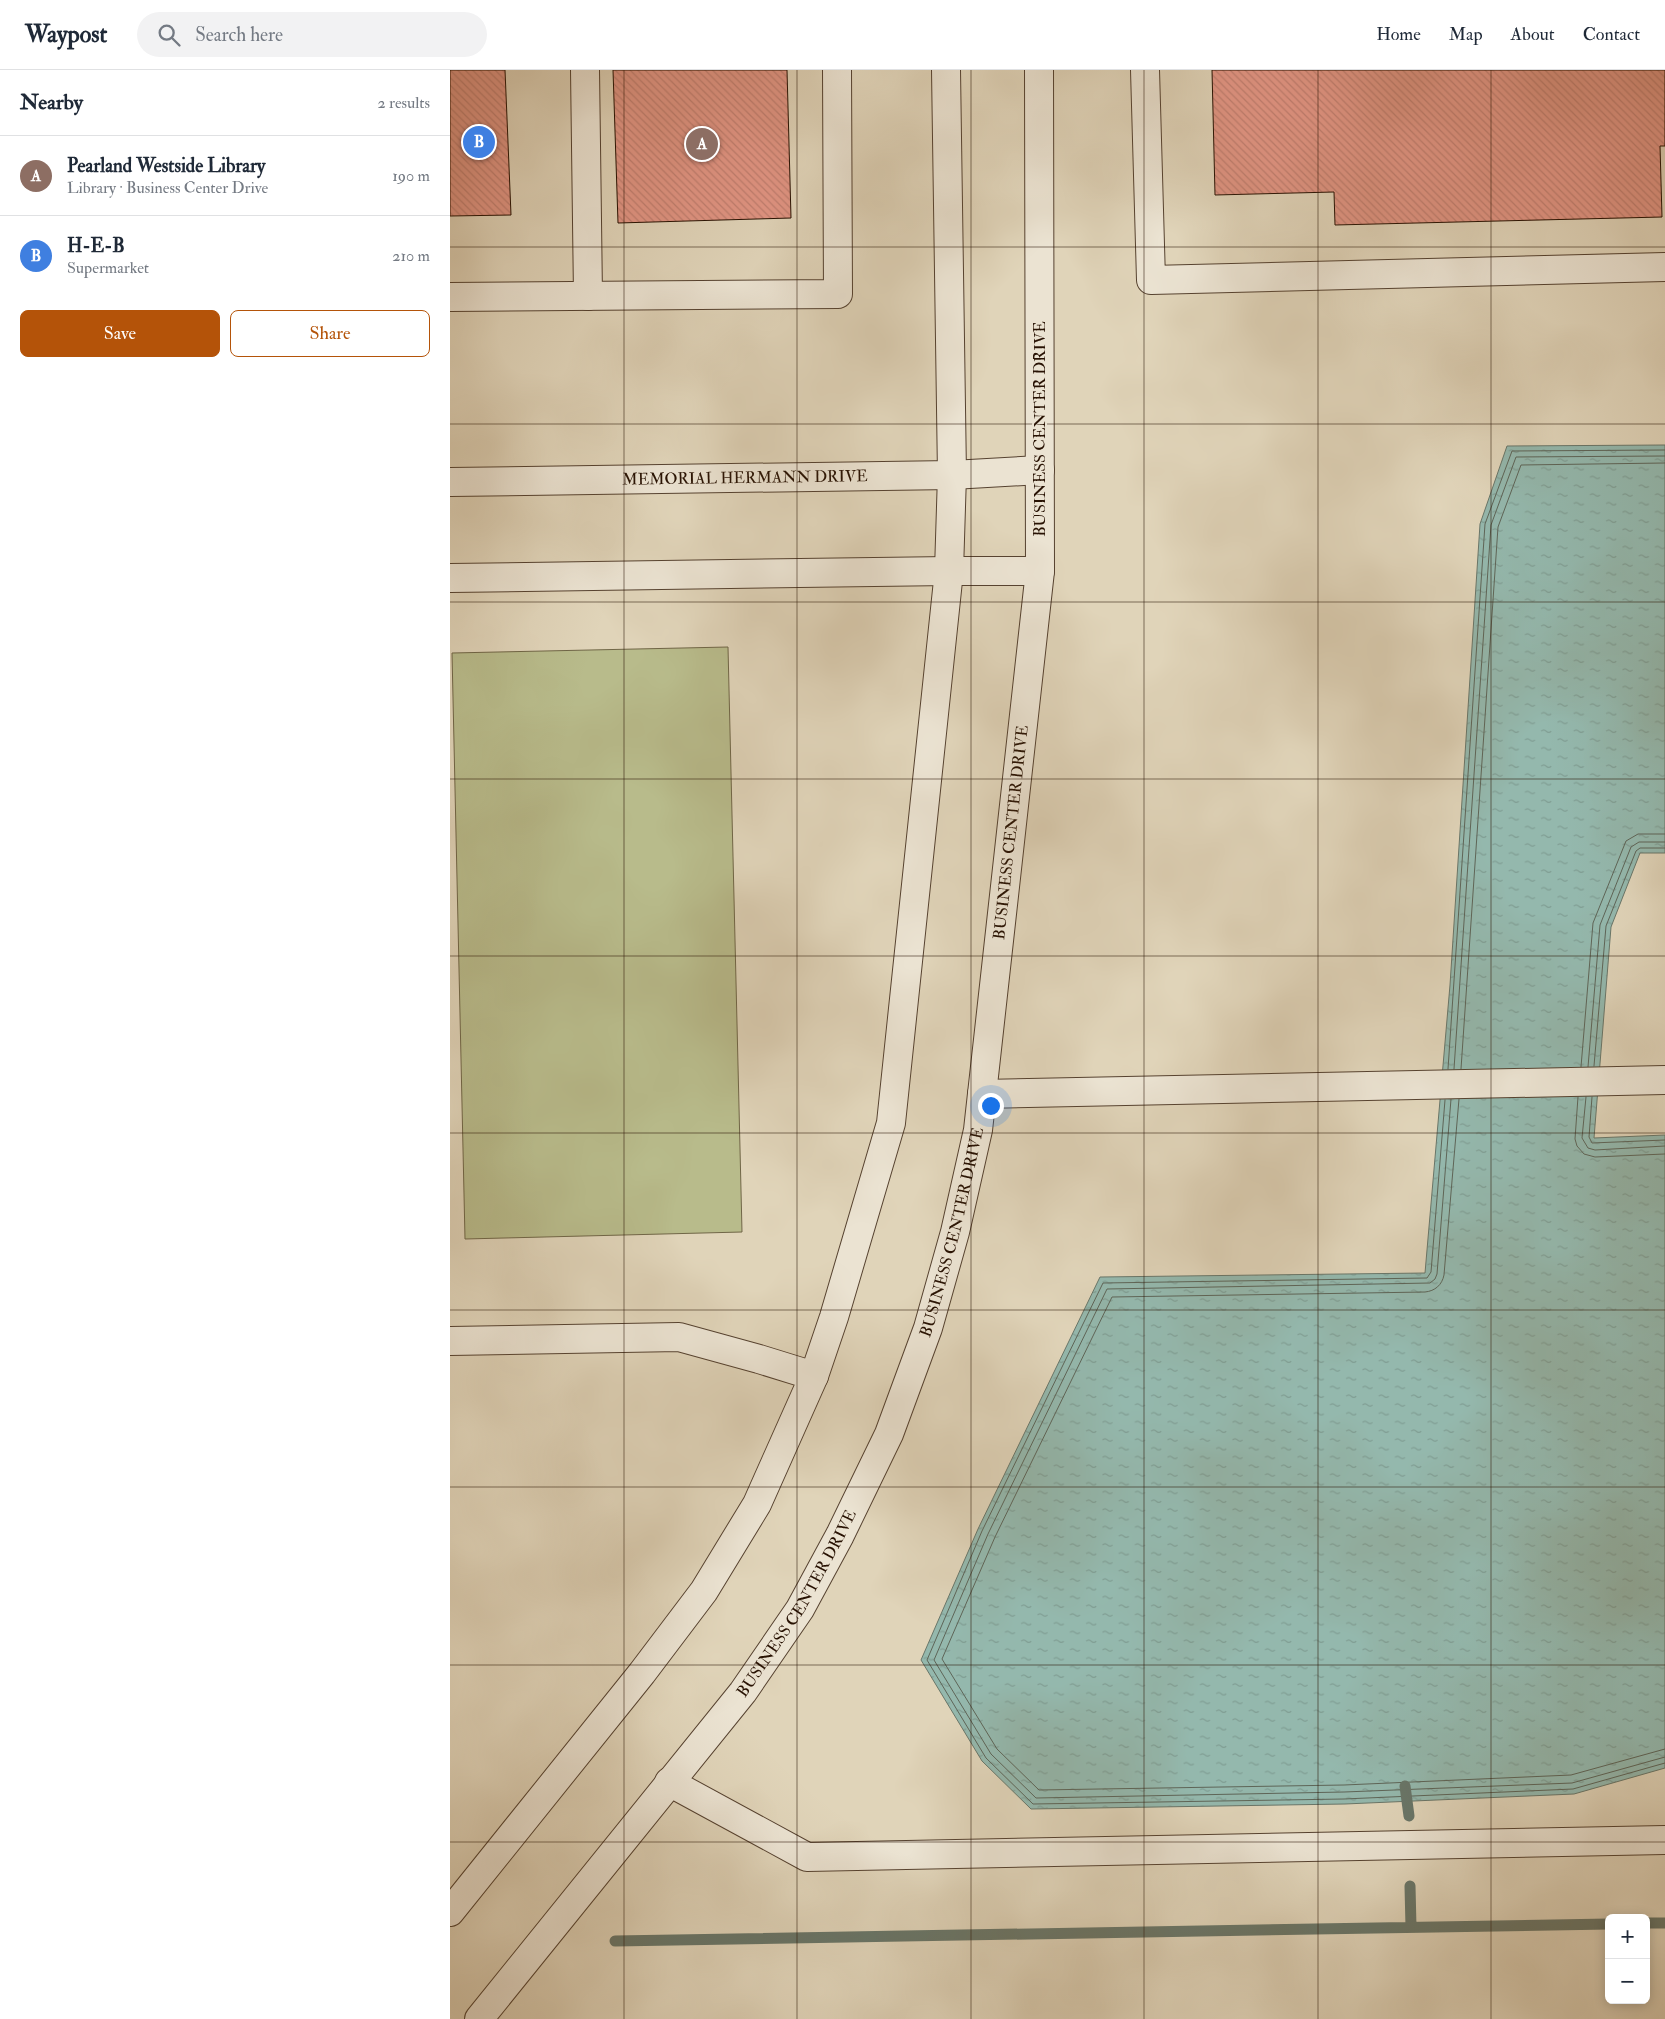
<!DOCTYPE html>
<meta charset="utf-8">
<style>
:root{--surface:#fff;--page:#f2f2f3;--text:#1f2937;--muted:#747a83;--line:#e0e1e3;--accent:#b45309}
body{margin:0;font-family:"IM FELL Double Pica",serif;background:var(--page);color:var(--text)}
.controls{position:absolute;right:15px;bottom:15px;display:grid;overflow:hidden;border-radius:8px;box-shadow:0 2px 12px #0003}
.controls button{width:45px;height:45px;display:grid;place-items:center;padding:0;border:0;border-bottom:1px solid var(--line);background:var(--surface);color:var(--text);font:25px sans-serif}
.you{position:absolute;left:540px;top:1035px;width:18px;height:18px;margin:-12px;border:4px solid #fff;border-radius:50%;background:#1a73e8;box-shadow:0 0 0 8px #1a73e833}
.badge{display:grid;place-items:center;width:32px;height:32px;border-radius:50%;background:var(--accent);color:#fff;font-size:16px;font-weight:700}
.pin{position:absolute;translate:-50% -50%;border:2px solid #fff;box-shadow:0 1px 5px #0006}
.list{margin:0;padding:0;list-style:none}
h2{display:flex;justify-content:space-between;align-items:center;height:65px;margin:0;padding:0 20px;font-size:21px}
h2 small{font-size:16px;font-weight:400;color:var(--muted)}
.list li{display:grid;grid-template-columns:32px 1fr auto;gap:15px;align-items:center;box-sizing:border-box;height:80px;padding:0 20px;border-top:1px solid var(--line)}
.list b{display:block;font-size:19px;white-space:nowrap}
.list p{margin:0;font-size:16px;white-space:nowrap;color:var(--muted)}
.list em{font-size:16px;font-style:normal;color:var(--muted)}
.actions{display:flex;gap:10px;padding:15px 20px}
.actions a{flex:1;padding:11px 0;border:1px solid var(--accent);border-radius:8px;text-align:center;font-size:18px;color:var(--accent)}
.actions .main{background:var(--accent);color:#fff}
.icon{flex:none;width:28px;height:28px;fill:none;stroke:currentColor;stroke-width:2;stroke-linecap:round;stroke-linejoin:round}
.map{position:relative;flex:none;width:1215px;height:1949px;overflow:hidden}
header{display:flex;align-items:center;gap:30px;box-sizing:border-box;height:70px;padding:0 25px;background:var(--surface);border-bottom:1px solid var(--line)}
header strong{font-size:24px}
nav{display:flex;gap:28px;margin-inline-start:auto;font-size:18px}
.search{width:350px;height:45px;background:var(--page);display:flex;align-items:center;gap:12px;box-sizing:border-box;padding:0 18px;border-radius:28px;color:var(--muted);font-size:19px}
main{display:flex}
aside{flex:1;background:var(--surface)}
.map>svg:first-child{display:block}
</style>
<header>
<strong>Waypost</strong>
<div class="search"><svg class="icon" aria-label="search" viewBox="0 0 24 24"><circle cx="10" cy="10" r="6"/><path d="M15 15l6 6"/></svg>Search here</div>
<nav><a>Home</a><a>Map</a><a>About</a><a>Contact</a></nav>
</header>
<main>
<aside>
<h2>Nearby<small>2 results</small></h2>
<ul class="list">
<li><span class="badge" style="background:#8d6e63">A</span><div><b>Pearland Westside Library</b><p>Library · Business Center Drive</p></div><em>190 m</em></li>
<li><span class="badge" style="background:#3f7fe0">B</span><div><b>H-E-B</b><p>Supermarket</p></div><em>210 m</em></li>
</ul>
<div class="actions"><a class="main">Save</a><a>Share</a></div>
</aside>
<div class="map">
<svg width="1215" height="1949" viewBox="0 0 1215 1949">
<defs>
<pattern id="water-ripples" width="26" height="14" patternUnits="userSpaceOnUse" patternTransform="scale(1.25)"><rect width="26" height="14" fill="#94b8ad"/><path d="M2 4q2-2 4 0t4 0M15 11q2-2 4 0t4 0" fill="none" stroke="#809d93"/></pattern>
<pattern id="building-back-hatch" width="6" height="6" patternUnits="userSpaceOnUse" patternTransform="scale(1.25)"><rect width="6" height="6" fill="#e19584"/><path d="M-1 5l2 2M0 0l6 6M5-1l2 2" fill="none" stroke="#c17f70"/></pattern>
</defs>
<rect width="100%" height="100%" fill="#e0d4b9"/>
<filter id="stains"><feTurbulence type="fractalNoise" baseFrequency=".004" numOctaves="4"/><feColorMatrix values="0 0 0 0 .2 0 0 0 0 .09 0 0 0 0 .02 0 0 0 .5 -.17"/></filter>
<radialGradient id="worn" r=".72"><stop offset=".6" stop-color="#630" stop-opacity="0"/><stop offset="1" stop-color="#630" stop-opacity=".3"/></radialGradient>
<path fill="#b8bb8b" stroke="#706647" d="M278,577L292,1162L15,1169L2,583Z"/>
<path fill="url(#water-ripples)" stroke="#697669" d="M1215,375V783H1190L1161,857L1144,1068L1215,1065V1698L1124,1724L895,1734L581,1739L532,1691L471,1590L528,1459L650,1207L975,1203L1000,915L1030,454L1057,376Z"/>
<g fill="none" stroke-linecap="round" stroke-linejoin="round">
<path stroke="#5e6558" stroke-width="1" d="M1144,996L1156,856L1186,781L1190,778H1215
M1131,997L1143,853L1176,771L1188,764H1215
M1138,997L1150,855L1181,777L1189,772H1215
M998,999L1035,454L1062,381L1215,380
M1004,999L1041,455L1066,387L1215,386
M1011,999L1048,457L1071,395L1215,393
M1128,1027L1125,1069L1127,1076L1134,1084L1145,1087L1215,1084
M1136,1027L1132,1068L1138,1078L1145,1080L1215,1076
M1142,1027L1139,1067L1142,1073L1215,1070
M1001,1029L987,1204L985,1209L980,1213L657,1219L538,1464L484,1590L541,1684L586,1728L894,1722L1122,1713L1215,1687
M1009,1029L994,1205C992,1215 985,1221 975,1222L662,1227L545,1467L492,1589L547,1679L589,1720L894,1715L1121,1705L1215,1679
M995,1030L981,1202L977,1208L653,1213L532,1461L477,1590L536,1688L583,1734L894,1729L1123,1719L1215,1693"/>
<path stroke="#697669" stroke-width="11" d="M955,1716L959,1746
M960,1816L961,1857
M1196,1853H1215
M165,1871L1159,1854"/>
</g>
<path fill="url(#building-back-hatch)" stroke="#281203" d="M0,0H55L61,145L0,146Z
M163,0H337L341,148L168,153Z
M762,0H1215V76H1210L1212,147L885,155L884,122L765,125Z"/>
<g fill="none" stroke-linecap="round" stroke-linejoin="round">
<defs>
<g id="minor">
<path d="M135,0L138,226"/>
<path d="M695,0L701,210L1215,197"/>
<path d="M0,227L388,224L387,0"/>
<path id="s1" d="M0,412L502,405L590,400"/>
<path d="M0,508L499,501H590"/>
<path d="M532,1024L1215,1010"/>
<path d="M0,1271L229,1267L309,1289L364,1306"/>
<path d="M219,1712L357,1787L1215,1770"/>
<path d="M0,1842L192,1603L254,1521L307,1434L364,1306L384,1247L441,1053L499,501L502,405L496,0"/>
<path id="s2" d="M29,1949L293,1622L350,1539L390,1465L439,1364L478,1258L505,1162L528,1060L590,501L589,0"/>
</g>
</defs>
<use href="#minor" stroke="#564230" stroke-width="30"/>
<use href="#minor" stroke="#ebe3d2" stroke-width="28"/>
</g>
<path fill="none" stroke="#281203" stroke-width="1" stroke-opacity="0.55" d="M174,0V1949M347,0V1949M521,0V1949M694,0V1949M868,0V1949M1041,0V1949M0,177H1215M0,354H1215M0,532H1215M0,709H1215M0,886H1215M0,1063H1215M0,1240H1215M0,1417H1215M0,1595H1215M0,1772H1215"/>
<g text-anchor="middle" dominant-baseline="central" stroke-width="4" stroke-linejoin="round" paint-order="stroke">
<g font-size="16" fill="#281203" stroke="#ebe3d2">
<text transform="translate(590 359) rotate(-90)">BUSINESS CENTER DRIVE</text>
<text stroke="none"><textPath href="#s1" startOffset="295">MEMORIAL HERMANN DRIVE</textPath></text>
<text stroke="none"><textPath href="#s2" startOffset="1334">BUSINESS CENTER DRIVE</textPath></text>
<text stroke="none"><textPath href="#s2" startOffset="929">BUSINESS CENTER DRIVE</textPath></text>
<text stroke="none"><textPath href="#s2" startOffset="524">BUSINESS CENTER DRIVE</textPath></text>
</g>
</g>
<rect width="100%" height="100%" filter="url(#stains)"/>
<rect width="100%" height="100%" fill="url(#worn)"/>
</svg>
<div class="controls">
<button>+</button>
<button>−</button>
</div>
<div class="you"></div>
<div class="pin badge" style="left:252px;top:74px;background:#8d6e63">A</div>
<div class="pin badge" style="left:29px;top:72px;background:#3f7fe0">B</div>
</div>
</main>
